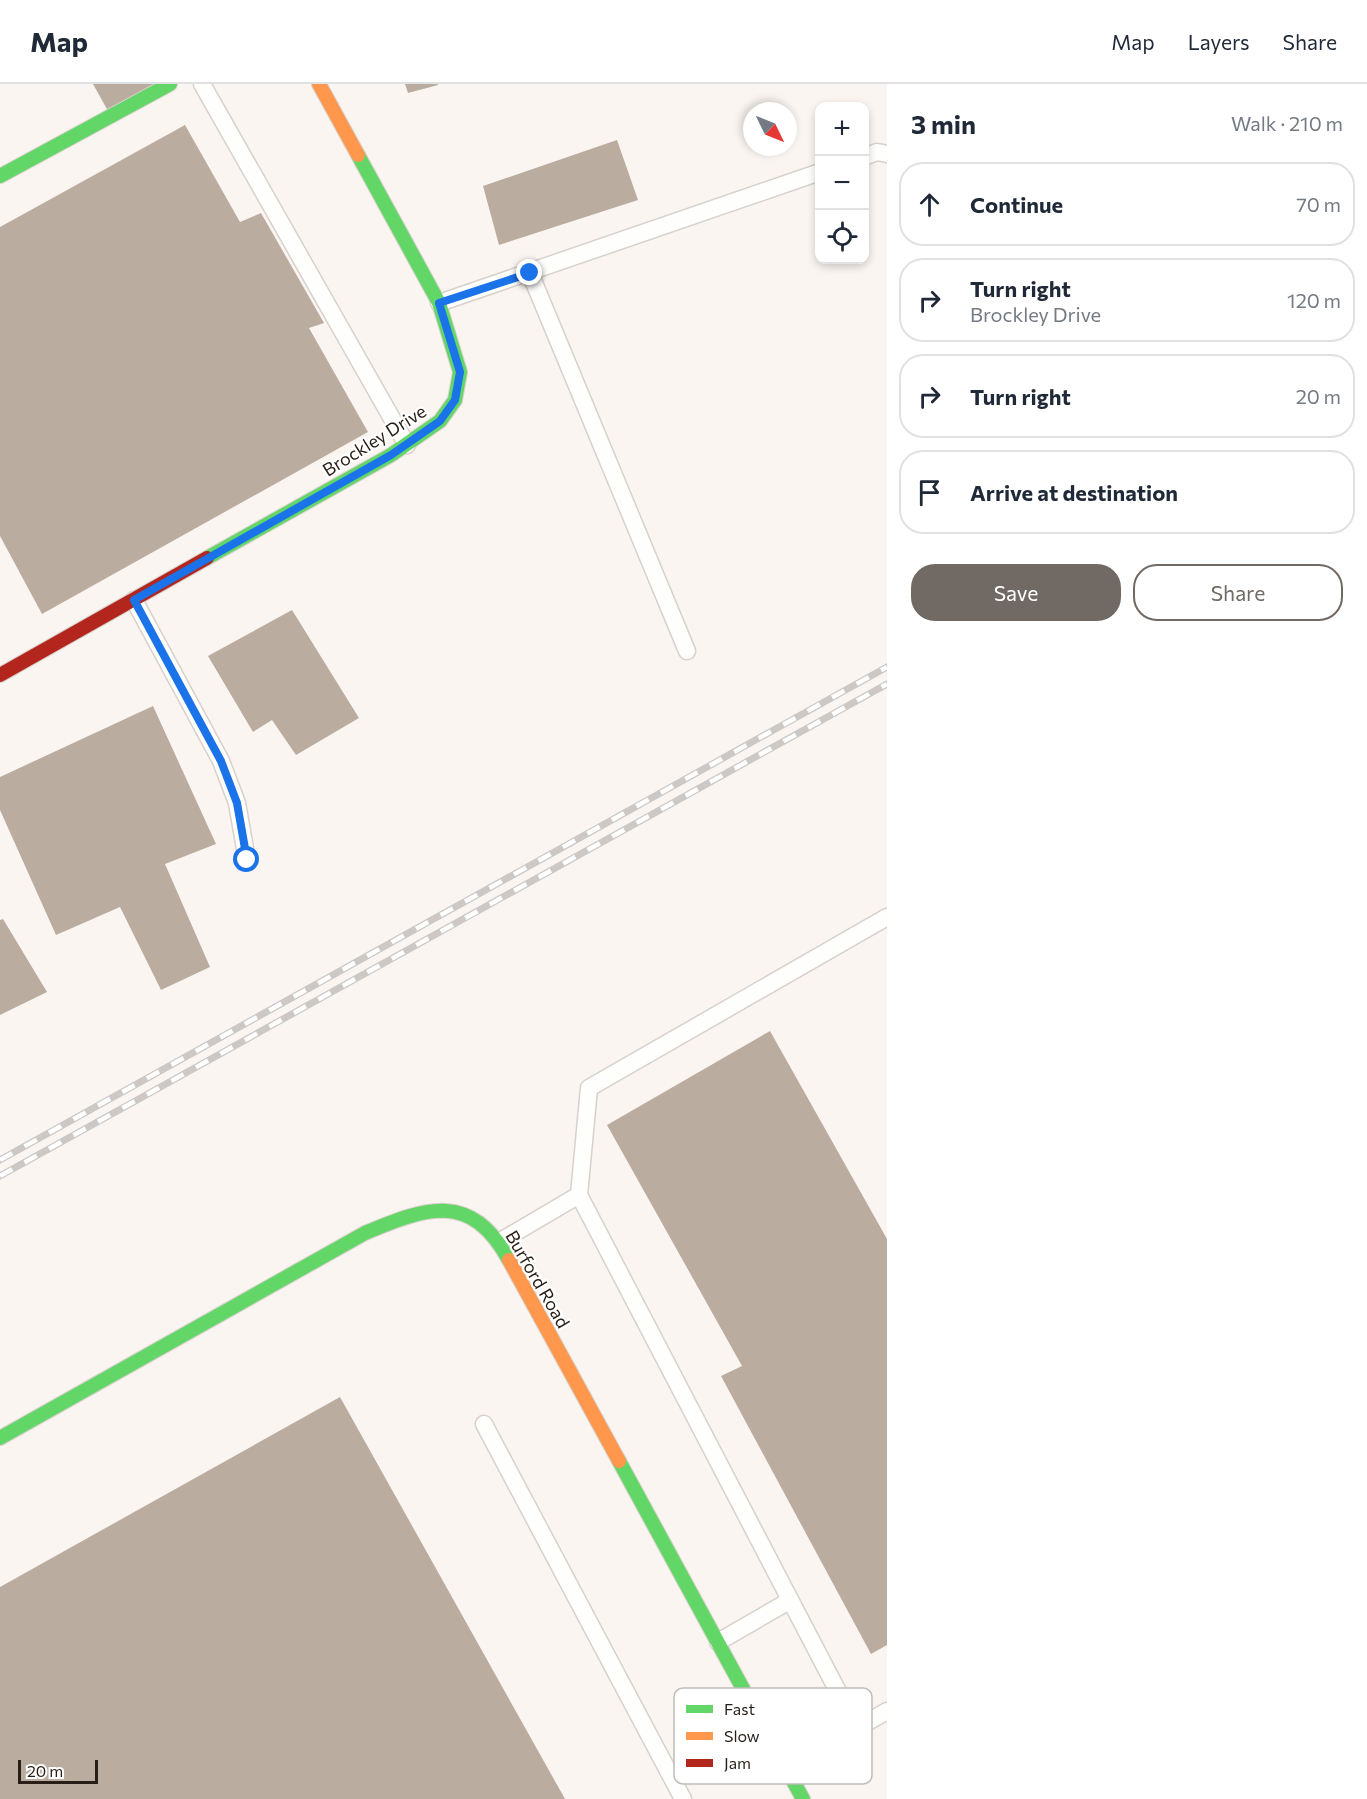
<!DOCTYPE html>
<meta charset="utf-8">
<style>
:root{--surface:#fff;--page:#f2f2f3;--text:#1f2937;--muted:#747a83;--line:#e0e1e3;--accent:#716963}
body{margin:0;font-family:Commissioner,sans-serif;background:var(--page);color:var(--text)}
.controls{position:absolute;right:18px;top:18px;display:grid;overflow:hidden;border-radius:12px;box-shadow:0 3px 9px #0003}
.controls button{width:54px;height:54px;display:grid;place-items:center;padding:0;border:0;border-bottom:2px solid var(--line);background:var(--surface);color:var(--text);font:30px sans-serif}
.compass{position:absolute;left:743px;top:18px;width:54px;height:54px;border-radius:50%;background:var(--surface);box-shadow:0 3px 9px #0003;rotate:133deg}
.scale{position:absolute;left:18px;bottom:15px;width:80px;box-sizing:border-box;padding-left:6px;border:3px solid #271e17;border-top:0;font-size:16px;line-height:21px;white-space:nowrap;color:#271e17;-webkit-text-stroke:4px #fff;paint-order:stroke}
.stop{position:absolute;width:18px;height:18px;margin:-14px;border:4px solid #1a73e8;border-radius:50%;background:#fff}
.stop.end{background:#1a73e8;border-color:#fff;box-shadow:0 2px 6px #0008}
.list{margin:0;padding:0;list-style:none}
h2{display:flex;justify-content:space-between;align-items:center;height:78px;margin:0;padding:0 24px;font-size:26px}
h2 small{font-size:20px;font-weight:400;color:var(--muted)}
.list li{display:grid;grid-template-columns:39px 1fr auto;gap:18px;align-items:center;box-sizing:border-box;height:84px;margin:0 12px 12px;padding:0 12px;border:2px solid var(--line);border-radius:24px}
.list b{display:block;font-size:22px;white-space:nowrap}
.list p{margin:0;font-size:20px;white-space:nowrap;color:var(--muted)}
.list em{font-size:20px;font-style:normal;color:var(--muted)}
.actions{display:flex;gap:12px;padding:18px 24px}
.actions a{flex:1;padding:14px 0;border:2px solid var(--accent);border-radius:24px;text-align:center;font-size:21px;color:var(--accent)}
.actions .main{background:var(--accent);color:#fff}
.icon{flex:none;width:33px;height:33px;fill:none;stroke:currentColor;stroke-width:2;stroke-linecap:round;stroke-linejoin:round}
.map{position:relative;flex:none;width:887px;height:1715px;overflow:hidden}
header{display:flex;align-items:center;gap:36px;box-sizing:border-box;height:84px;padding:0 30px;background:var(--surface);border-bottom:2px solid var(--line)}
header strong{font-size:28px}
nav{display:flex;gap:33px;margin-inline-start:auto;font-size:21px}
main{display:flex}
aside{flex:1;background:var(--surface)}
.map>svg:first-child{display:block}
</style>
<header>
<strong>Map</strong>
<nav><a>Map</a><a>Layers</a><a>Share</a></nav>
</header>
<main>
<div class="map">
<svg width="887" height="1715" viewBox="0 0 887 1715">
<rect width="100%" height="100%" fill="#fbf5f1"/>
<path fill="#bbaca0" d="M93,0H158L108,27Z
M405,0H438V1L408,9Z
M185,41L240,138L261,129L324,239L309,244L368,348L42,530L0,452V143Z
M617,56L638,116L499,161L483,102Z
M292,526L359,634L296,671L272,636L253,648L208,572Z
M153,622L216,760L165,780L210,883L161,906L120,823L56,851L0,726V693Z
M3,835L47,908L0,931V836Z
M770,947L887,1155V1561L871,1570L721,1292L742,1282L607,1041Z
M340,1313L565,1715H0V1503Z"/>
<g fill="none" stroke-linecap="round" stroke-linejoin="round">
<defs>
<path id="lane" d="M202,0L407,361
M864,73L877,68L887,70
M530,189L687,567
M439,219L820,88
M134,516L221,677L237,719L247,776
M887,833L589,1004L579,1111L857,1644L887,1627
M499,1158L579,1111
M484,1340L683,1715
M718,1558L789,1517"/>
<path id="fast" d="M0,92L170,0
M207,474L391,371L440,337L455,316L460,288L439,219L358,71
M0,1354L365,1149C427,1123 471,1107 509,1176
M619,1377L803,1715"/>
<path id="slow" d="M319,0L358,71
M509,1176L619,1377"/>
<path id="jam" d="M0,591L207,474"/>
</defs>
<use href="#lane" stroke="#d8d1cb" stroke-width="19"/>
<use href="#fast" stroke="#d8d1cb" stroke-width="16"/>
<use href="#slow" stroke="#d8d1cb" stroke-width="16"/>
<use href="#jam" stroke="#d8d1cb" stroke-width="16"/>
<use href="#lane" stroke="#fefefd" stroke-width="16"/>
<use href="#fast" stroke="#63d668" stroke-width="14"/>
<use href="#slow" stroke="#ff974d" stroke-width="14"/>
<use href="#jam" stroke="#b3261e" stroke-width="14"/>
<defs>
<path id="rail" d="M0,1076L887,583
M0,1092L887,600"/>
</defs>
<use href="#rail" stroke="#cbc8c6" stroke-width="7"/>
<use href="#rail" stroke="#fff" stroke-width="4.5" stroke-dasharray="14" stroke-linecap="butt"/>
</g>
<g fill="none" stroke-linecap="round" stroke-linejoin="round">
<path stroke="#1a73e8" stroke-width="8" d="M247,776L237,719L221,677L134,516L391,371L440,337L455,316L460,288L439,219L530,189"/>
</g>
<g text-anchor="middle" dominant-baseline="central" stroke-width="4.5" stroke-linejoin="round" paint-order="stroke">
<g font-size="18" fill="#271e17" stroke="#fff">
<text transform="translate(374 356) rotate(-32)">Brockley Drive</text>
<text transform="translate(538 1195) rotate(60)">Burford Road</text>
</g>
</g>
<rect x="674" y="1604" width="198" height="96" rx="9" fill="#fff" stroke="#bebcb9" stroke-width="1.5"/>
<rect x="686" y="1621" width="27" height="8" fill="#63d668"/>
<rect x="686" y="1648" width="27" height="8" fill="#ff974d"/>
<rect x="686" y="1675" width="27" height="8" fill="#b3261e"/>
<g font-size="16" fill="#271e17">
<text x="724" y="1631">Fast</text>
<text x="724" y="1658">Slow</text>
<text x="724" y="1685">Jam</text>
</g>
</svg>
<div class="controls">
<button>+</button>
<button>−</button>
<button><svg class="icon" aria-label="locate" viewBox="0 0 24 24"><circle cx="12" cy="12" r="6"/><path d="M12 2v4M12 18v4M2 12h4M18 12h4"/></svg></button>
</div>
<svg class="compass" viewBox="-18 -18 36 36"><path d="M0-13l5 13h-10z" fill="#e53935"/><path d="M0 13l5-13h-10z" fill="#747a83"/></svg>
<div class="scale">20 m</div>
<div class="stop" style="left:247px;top:776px"></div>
<div class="stop end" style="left:530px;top:189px"></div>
</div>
<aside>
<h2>3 min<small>Walk · 210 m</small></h2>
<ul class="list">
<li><svg class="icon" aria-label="ahead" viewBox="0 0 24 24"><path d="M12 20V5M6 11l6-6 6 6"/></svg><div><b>Continue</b></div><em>70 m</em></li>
<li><svg class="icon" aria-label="right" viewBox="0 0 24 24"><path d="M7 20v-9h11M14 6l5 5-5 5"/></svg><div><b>Turn right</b><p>Brockley Drive</p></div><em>120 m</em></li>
<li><svg class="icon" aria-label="right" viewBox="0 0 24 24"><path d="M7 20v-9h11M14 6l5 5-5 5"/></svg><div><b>Turn right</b></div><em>20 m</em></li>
<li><svg class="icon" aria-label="arrive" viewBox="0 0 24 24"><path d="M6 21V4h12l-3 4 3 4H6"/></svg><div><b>Arrive at destination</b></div></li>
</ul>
<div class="actions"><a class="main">Save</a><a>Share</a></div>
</aside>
</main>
